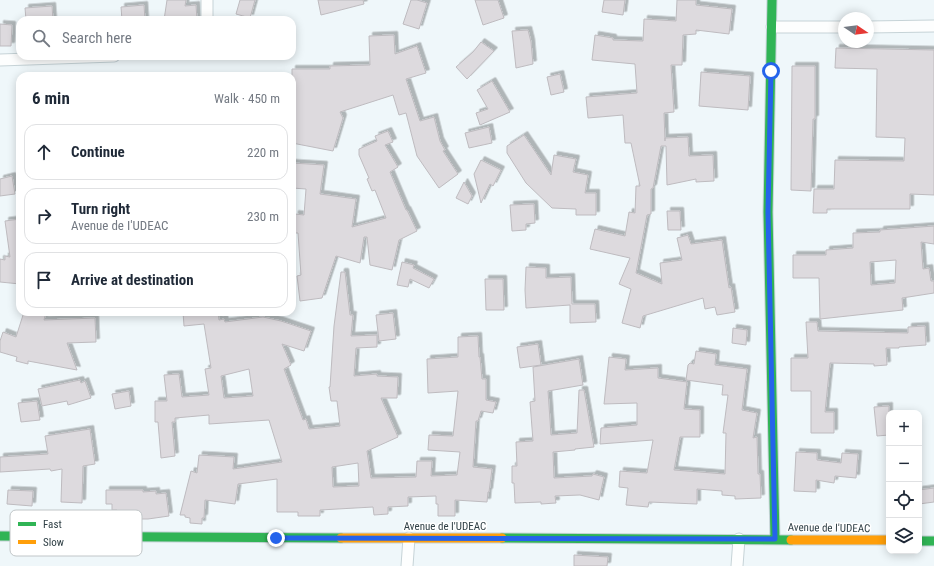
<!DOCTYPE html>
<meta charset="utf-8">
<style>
:root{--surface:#fff;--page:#f6f6f7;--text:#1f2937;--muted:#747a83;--line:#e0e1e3}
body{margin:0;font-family:"Roboto Condensed",sans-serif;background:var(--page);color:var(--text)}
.controls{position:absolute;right:12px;bottom:12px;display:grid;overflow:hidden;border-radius:8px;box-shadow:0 2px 10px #0003}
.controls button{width:36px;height:36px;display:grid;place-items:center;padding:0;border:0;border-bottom:1px solid var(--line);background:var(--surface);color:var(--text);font:20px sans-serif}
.compass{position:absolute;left:838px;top:12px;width:36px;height:36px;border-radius:50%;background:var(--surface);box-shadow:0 2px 10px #0003;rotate:103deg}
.stop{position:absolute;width:12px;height:12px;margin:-9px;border:3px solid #2563eb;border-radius:50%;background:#fff}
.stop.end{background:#2563eb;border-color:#fff;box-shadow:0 1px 4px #0008}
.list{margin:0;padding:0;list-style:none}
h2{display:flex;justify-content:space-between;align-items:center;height:52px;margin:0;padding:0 16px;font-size:17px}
h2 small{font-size:13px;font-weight:400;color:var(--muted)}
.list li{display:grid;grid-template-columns:26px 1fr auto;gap:12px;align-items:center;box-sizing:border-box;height:56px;margin:0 8px 8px;padding:0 8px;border:1px solid var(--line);border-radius:12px}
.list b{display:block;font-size:15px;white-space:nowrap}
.list p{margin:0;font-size:13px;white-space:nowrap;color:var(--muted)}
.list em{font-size:13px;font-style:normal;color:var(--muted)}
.icon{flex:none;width:22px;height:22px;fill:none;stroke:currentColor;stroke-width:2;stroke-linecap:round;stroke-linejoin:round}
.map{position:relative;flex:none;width:934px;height:566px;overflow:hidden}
.search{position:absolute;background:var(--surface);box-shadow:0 2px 10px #0003;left:16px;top:16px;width:280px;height:44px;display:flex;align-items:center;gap:10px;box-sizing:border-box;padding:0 14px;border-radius:12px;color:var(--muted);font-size:15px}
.panel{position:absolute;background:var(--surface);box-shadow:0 2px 10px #0003;left:16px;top:72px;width:280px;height:244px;border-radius:12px}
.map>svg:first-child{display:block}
</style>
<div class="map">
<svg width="934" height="566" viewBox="0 0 934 566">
<defs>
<filter id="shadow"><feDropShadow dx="3.5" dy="-3.5" stdDeviation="0" flood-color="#0004"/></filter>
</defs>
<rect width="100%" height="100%" fill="#eff7fa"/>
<path fill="#dddade" stroke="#bebbbf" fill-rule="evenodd" filter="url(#shadow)" d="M167,0H186L185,6L196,5L197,20H164Z
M240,0H255L250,18L236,14Z
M318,0H363L364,4L321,15Z
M411,0H417L427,3L419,29L403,24Z
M475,0H498L504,18L483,25Z
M604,0H625L623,15L602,12Z
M677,0H696V5L732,9L729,34L696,30V34L683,35L682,65H671L674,112L664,113L665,141V138L688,137L689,156L713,155L714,181L696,182V179L667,185L666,146H661L653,188L651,189V214L647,215L636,273L662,284L660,263L682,260L677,238L688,235L691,244L722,240L729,288L731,287L735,312L717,315L715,307L705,309L703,298L643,316L640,328L622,323L631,289L619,284L630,258L590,249L595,229L625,236L629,212L635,213L636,186H640L631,143H625L623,115L588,118L586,97L637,93L635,64L592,60L595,35L613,38V40L643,41L644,19L676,21Z
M144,5L145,20H122L121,7Z
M52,6L53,20H26L25,8Z
M0,24L12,25L11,46H0Z
M528,30L531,42L533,64L516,68L512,31Z
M394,35L395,54L417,46L426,73L406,79L420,121L434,117L440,141L445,150L443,151L458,174L439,188L417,156L406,113L399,115L393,95L340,112L343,118L333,151L292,143V69H330V66L370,65L369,36Z
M481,42L494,51L467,79L456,67L473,52Z
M836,48L934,50V195L910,194V209H827V213H813L814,189H834L835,160L904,161L905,138L876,137L877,69L835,68Z
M792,66H815V119H813L811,191L791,190Z
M701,72L750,76L748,110L699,106Z
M560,74L564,92L551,95L547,77Z
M492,81L510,112L480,125L476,113L488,109L477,90Z
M489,127L492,143L469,148L465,133Z
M388,131L393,142L385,145L398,167L390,172L406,210H407L417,231L399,240L392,270L370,265L367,237H364L360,263L336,256L322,298L300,301L297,276L301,275L298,233H293L295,214L304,215L306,189L292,188V163L324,165L320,194L356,199L352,227L386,218L375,190L372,191L367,179L369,178L359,155V149L377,141L375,136Z
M524,135L551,175L554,155L576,159L573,172L588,175L585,193H596V215H576V209L552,208L526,183L507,153V146Z
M481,160L501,170L493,186L490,184L481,203L474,174Z
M12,176L15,194L0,196V179Z
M464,182L472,196L468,204L456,198Z
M534,204L535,223L526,224V230L512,231L510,205Z
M667,211H680L681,230H668Z
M20,219V284L0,282V259L5,260V256L10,257L5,221Z
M934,226V244L921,242L923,269L929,268L931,281H934V293L902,298L903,310L820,319L819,278H793V255H826V250L853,248V233L880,232V230ZM896,260L895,283L871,285L870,262Z
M402,262L414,265L413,268L434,279L429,288L410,279L408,287L397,285Z
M526,267L546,268V278L571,277L572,304H595L596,322L570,323V305L526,308L525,290Z
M341,272H345L350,315H353L351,336L377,335V347L356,348L354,376L377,374V376L398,377L397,398H381L398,437L367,451L371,478L416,477L417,461H432L431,476L457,475L460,452L428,450L429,435L453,436L458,391L428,393L427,359L458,357V337L478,336L479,357H480L482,379H486V400L496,402L493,413L481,411L478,421H476L473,467L492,469L489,492H488L487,502L455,500V516H438V504H436V496L408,497V506L388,507V514L374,515L373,507L320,510V516H298V512H277V479L238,484L235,504L205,500L204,518H202V524L190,523V518L185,517V515H180L191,471L197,473L199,455L234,457L233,469L282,462L269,420L209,424V415L175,418V422H172L175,456L161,458L158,422H155V401H167L164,375L179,374L182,397L209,395L205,369L211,368L204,324L184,326L183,312H218L219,320L224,319L225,322L263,317L281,321L311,331L304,351L282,344L291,365L284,369L303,420L306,419L309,429L340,426L337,401H331L329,387H330L334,326ZM249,369L253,396L224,398L221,376ZM358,463L359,486L333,487L332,467Z
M485,279H503L504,310H486Z
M24,312H46L44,320L95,318L96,342L67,343L77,370L28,361V364L16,361L17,357L0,352V341L3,332L16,337Z
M393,313L396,339L379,341L376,315Z
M806,322H817L818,331L908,333V327L925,326L926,345L899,347V348H886L887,365L874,366V364L830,363L825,412H834V433H811V391H791V358H808Z
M733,328L747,330L746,345L732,343Z
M538,344L541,365L520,368L517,347Z
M696,351L716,354L715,365L747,369L742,410L757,413L753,438L757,437L758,474H760L761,498L735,499V496L722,495V491L697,489V504L649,502L648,507L626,505L628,488L619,487L620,471L647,473L653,440L600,444L601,428L637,425V403L604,404L609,357L626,359L625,370L658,368V378L687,382L684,409L700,410V437H680L674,470L725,474L726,433H723L728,395H722L723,385L686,380L688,365L690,363L694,364Z
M579,359L583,385L548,391L551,435L577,433L579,390H584L594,447L575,449V450L553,452L554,478L592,476L593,474L604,477L599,500L580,495L555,496L556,503L541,504V502L515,503L514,483H512V466H517L516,442L533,441L530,402L535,401L533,367Z
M80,380L81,383L85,381L91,398L68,405L67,401L42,406L38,389Z
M129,391L131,406L115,409L112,394Z
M37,401L40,420L21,422L18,403Z
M889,406V435L877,436L874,407Z
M90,429L95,464L83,466L82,503L61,502L62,469L51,471L50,469L0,472V457L48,454L45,436Z
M796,452L817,453V460L841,463L842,453L858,454L856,478L835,476L834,483L816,480V492L794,491Z
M934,488V502L919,504V490Z
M8,490L33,491L32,506L7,504Z
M106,490H143V492L156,491V494L166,493L169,516L148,519H117V510H112V504H106Z
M574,555L608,557L607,566H574Z"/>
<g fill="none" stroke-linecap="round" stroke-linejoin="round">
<defs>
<path id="street" d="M207,0V20
M772,27H844
M868,27L934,26
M0,60L114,56
M407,566L409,538
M737,566L739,539"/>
<path id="fast" d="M772,0L768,212L775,539
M0,536L341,538
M502,538L791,540
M919,541H934"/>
<path id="slow" d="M341,538H502
M791,540H889"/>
</defs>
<use href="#street" stroke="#c6d3d7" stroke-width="13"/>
<use href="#fast" stroke="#c6d3d7" stroke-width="11"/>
<use href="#slow" stroke="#c6d3d7" stroke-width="11"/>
<use href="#street" stroke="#fdfefe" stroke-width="11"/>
<use href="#fast" stroke="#30b455" stroke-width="9"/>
<use href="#slow" stroke="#ff9f0a" stroke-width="9"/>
</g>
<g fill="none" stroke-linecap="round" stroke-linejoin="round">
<path stroke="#2563eb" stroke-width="5" d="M276,538L775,539L768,212L771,71"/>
</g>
<g text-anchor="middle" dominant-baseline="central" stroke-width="3" stroke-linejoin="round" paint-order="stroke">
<g font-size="11" fill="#304046" stroke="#fff">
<text x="445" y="526">Avenue de I'UDEAC</text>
<text transform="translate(829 528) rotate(1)">Avenue de I'UDEAC</text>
</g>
</g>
<rect x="10" y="510" width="132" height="46" rx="6" fill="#fff" stroke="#c1c6c8" stroke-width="1"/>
<rect x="18" y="522" width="18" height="4" fill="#30b455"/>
<rect x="18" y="540" width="18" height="4" fill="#ff9f0a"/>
<g font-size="11" fill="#304046">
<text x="43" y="528">Fast</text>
<text x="43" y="546">Slow</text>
</g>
</svg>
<div class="controls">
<button>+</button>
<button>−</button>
<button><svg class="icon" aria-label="locate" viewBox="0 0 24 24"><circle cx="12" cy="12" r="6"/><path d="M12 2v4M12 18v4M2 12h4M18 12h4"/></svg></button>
<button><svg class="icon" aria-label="layers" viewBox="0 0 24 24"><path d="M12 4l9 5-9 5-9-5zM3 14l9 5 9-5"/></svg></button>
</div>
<svg class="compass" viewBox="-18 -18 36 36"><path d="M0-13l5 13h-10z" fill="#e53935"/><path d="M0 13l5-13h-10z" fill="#747a83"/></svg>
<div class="stop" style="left:771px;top:71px"></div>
<div class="stop end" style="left:276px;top:538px"></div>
<div class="search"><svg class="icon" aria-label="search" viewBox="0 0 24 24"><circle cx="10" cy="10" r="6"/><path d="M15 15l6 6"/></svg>Search here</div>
<section class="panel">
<h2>6 min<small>Walk · 450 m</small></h2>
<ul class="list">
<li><svg class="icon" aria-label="ahead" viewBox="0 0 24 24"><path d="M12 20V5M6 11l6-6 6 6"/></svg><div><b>Continue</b></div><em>220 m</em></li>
<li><svg class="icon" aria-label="right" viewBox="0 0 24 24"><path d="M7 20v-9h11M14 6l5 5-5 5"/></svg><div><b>Turn right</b><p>Avenue de I'UDEAC</p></div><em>230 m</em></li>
<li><svg class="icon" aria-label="arrive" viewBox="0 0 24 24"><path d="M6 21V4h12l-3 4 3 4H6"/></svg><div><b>Arrive at destination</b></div></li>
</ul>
</section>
</div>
